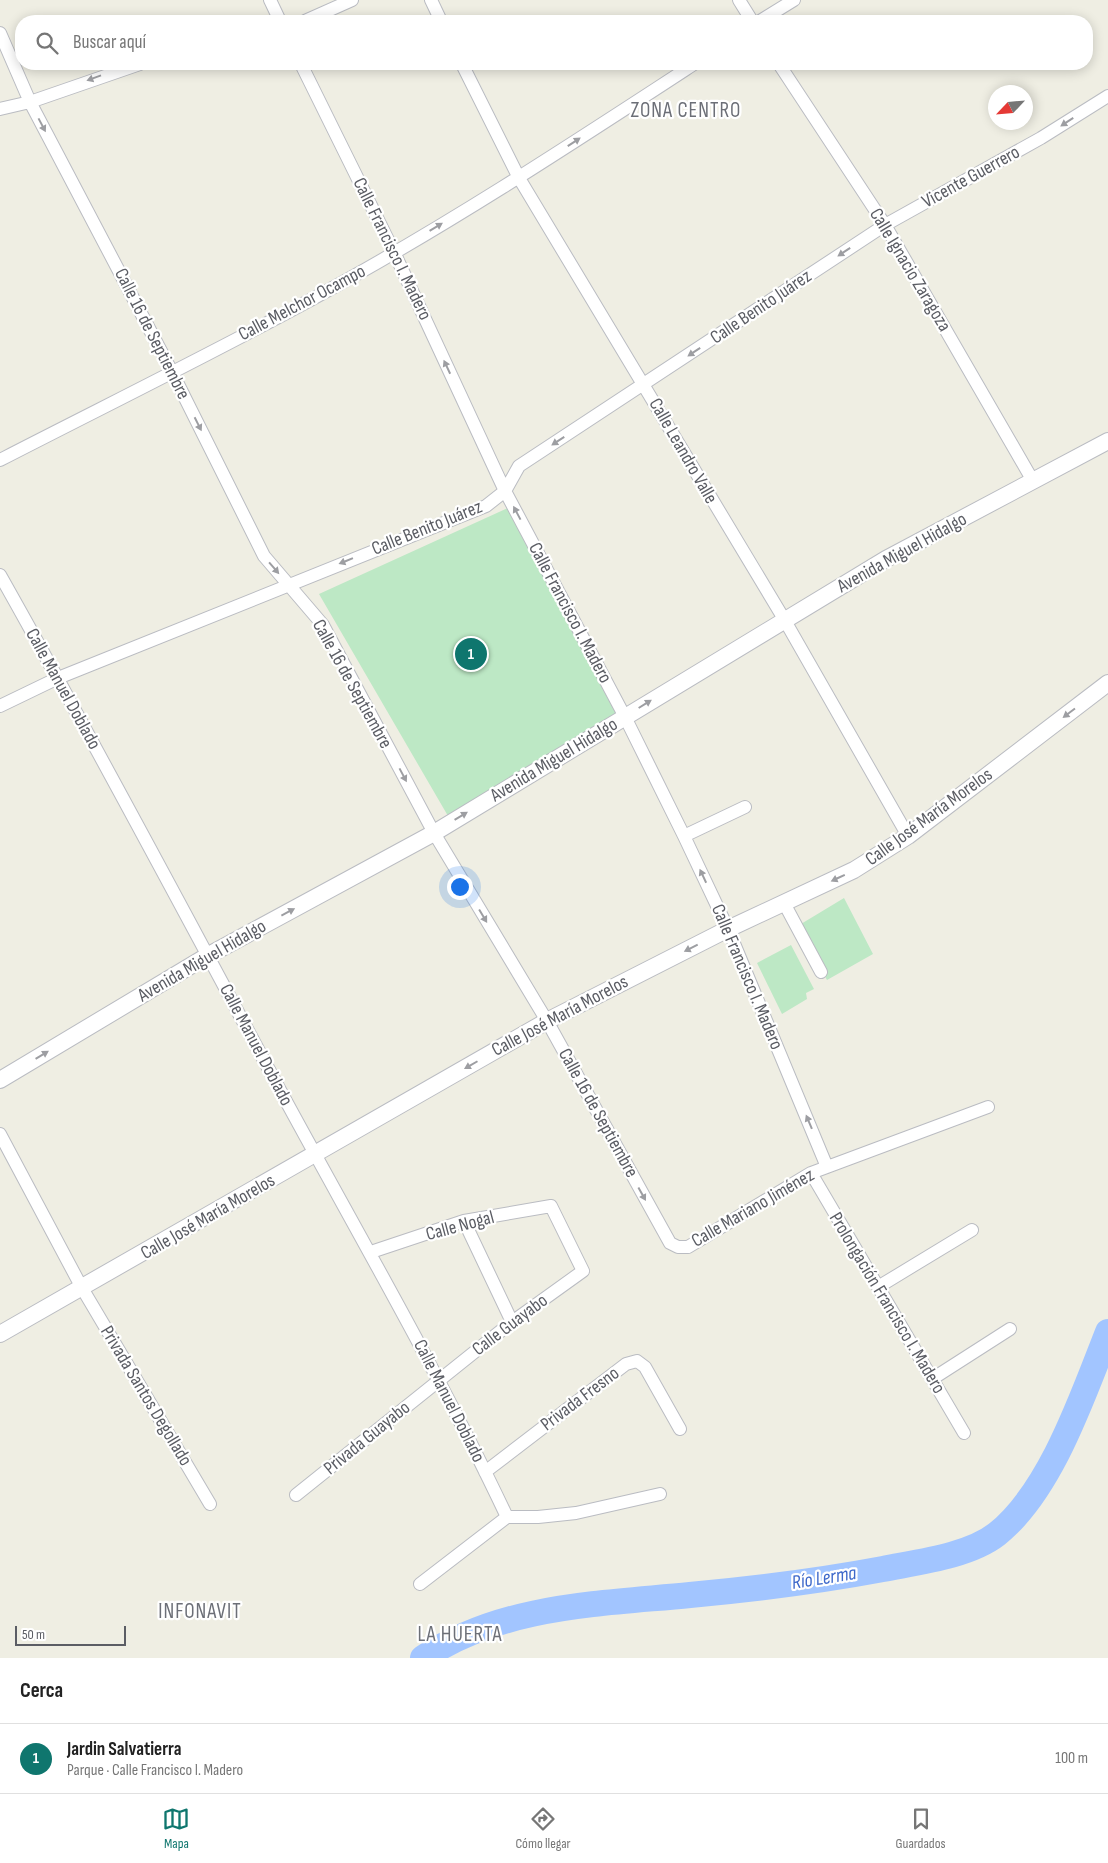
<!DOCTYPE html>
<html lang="es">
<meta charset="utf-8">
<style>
:root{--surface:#fff;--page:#f6f6f6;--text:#222;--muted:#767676;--line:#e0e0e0;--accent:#0f766e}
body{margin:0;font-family:"Sofia Sans Condensed",sans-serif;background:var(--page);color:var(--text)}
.compass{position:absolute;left:988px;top:85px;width:45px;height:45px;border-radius:50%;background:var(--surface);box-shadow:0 2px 12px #0003;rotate:244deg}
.scale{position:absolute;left:15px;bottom:12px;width:111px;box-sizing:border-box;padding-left:5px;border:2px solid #5b5d64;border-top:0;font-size:14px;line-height:18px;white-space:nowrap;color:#5b5d64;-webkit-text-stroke:4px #fff;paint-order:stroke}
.you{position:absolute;left:459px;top:886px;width:18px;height:18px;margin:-12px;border:4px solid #fff;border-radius:50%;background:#1a73e8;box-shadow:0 0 0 8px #1a73e833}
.badge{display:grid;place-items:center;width:32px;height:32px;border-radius:50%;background:var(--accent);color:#fff;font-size:16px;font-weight:700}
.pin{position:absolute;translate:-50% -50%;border:2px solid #fff;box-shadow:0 1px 5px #0006}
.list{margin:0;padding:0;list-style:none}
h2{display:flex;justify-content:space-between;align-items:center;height:65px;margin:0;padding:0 20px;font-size:21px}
h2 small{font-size:16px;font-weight:400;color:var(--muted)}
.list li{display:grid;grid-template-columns:32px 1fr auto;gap:15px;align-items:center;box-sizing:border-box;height:70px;padding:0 20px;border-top:1px solid var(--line)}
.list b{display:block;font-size:19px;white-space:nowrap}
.list p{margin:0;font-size:16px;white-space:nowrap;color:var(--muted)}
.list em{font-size:16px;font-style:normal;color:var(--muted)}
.icon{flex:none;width:28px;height:28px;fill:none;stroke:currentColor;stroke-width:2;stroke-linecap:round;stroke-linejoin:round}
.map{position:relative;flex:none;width:1108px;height:1658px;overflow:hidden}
.search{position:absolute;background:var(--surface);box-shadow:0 2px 12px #0003;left:15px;right:15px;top:15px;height:55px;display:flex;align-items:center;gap:12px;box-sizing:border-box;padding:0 18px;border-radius:20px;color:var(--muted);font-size:19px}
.sheet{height:135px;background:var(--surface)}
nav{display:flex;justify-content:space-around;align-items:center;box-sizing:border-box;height:70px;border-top:1px solid var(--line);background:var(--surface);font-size:14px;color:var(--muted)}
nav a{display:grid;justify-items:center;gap:2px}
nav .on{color:var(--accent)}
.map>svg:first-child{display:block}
</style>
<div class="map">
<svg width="1108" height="1658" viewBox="0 0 1108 1658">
<defs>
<pattern id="building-hatch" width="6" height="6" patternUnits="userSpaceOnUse" patternTransform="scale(1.25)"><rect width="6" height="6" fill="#cccac2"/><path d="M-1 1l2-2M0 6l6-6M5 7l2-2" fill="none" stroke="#a9a7a1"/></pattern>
</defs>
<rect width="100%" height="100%" fill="#efeee3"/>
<path fill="#bde8c5" d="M510,507L619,714L448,816L319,594Z
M844,898L873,954L827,980L796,927Z
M791,945L814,989L806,993L807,999L782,1014L757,963Z"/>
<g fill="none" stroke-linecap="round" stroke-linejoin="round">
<path stroke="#a2c5ff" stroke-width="26" d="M423,1658C502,1605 599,1604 690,1595C755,1589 819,1581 883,1569C918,1562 969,1556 997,1534C1051,1491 1083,1395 1108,1332"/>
</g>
<path fill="url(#building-hatch)" stroke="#d4d1c1" d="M461 657a9 9 0 1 1 18 0a9 9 0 1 1-18 0Z"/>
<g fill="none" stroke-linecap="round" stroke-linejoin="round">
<defs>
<path id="minor" d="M270,0L280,21
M431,0L441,21
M739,0L752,21
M305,21L352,0
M760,21L794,0
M0,33L30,102L172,372L264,556L323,625L434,833L547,1021L670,1243L678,1247H688L811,1173L988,1107
M301,64L394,252L505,491L625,717L684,836L728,929L827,1167
M462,64L519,178L784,619L908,836
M779,64L885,225L1033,481
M0,109L30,102L140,64
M0,460C105,406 211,354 314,298C445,227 570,145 694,64
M0,575C96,745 187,918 280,1090C357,1232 438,1371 507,1517
M0,706L58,678L486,506L505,491L519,466L885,225L1041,138L1108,96
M684,836L745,807
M784,903L821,972
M0,1134L82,1288L210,1504
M811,1173L964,1433
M464,1221L512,1322
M878,1287L972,1230
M932,1379L1010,1329
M485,1472L626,1364L637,1361L645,1367L680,1429
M296,1495L512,1322L583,1271L551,1206L464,1221L371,1252
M420,1584L507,1517H538L576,1513L660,1494"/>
<path id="tertiary" d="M0,1080L207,956L434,833L886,559L1108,441
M0,1334L547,1021L728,929L854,870L908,836L1108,683"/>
</defs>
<use href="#minor" stroke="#babcc2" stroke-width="14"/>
<use href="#tertiary" stroke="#babcc2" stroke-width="18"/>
<use href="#minor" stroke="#fff" stroke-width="12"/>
<use href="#tertiary" stroke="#fff" stroke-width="16"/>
</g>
<defs><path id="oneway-solid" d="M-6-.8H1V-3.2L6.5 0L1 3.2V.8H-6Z" transform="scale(1.25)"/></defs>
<g fill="#9d9ea2">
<use href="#oneway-solid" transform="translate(94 78) rotate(160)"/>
<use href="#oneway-solid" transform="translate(1067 122) rotate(147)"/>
<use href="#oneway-solid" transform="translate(42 125) rotate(62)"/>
<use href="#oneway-solid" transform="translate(574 142) rotate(-33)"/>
<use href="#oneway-solid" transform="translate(436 227) rotate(-31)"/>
<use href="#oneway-solid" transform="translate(844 252) rotate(146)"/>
<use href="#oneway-solid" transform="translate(694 352) rotate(146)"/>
<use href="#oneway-solid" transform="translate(447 367) rotate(-115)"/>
<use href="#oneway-solid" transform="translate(198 424) rotate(63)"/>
<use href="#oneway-solid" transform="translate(558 441) rotate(147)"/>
<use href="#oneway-solid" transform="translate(517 513) rotate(-118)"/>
<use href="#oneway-solid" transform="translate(346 561) rotate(158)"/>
<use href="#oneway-solid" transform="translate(274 568) rotate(49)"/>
<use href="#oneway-solid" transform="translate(645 704) rotate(-32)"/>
<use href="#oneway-solid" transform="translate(1069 713) rotate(143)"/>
<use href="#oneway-solid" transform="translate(403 775) rotate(62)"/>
<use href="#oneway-solid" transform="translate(461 816) rotate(-31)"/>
<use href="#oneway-solid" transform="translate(703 876) rotate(-115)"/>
<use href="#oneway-solid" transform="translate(838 878) rotate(155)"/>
<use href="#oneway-solid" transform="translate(288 912) rotate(-28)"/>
<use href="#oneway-solid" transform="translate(483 916) rotate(59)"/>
<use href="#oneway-solid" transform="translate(691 948) rotate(153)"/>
<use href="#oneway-solid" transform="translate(42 1055) rotate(-31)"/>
<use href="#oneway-solid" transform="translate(471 1065) rotate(150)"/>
<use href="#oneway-solid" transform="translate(809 1122) rotate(-113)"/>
<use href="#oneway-solid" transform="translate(642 1194) rotate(61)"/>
</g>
<g text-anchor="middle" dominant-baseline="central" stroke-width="4.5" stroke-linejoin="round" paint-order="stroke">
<g font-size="19" fill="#5b5d64" stroke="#fff">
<text transform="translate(971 177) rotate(-29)">Vicente Guerrero</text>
<text transform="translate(392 249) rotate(64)">Calle Francisco I. Madero</text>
<text transform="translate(910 270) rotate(59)">Calle Ignacio Zaragoza</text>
<text transform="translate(302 303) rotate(-28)">Calle Melchor Ocampo</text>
<text transform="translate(761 307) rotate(-34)">Calle Benito Juárez</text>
<text transform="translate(152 334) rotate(63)">Calle 16 de Septiembre</text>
<text transform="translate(683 451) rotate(60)">Calle Leandro Valle</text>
<text transform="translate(427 528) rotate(-22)">Calle Benito Juárez</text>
<text transform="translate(902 553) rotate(-29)">Avenida Miguel Hidalgo</text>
<text transform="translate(570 613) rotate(62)">Calle Francisco I. Madero</text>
<text transform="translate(352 684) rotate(61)">Calle 16 de Septiembre</text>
<text transform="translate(63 689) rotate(61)">Calle Manuel Doblado</text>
<text transform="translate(554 760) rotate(-31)">Avenida Miguel Hidalgo</text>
<text transform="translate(929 817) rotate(-36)">Calle José María Morelos</text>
<text transform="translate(202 961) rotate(-30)">Avenida Miguel Hidalgo</text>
<text transform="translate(747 977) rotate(67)">Calle Francisco I. Madero</text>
<text transform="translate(560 1016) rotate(-28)">Calle José María Morelos</text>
<text transform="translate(256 1045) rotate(62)">Calle Manuel Doblado</text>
<text transform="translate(598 1113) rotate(61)">Calle 16 de Septiembre</text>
<text transform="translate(753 1208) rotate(-30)">Calle Mariano Jiménez</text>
<text transform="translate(208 1217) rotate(-30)">Calle José María Morelos</text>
<text transform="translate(460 1226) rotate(-15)">Calle Nogal</text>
<text transform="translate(887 1303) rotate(59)">Prolongación Francisco I. Madero</text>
<text transform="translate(510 1325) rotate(-37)">Calle Guayabo</text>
<text transform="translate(146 1396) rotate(59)">Privada Santos Degollado</text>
<text transform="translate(580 1399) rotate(-37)">Privada Fresno</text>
<text transform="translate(449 1401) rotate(63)">Calle Manuel Doblado</text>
<text transform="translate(367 1438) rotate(-39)">Privada Guayabo</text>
</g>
<g font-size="20" font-style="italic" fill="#3d68ca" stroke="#fff">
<text transform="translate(824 1578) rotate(-9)">Río Lerma</text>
</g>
<g font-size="21" letter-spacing="1" fill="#6c6f77" stroke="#fff">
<text x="686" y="110">ZONA CENTRO</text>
<text x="200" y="1611">INFONAVIT</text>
<text x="460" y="1634">LA HUERTA</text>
</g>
</g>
</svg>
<svg class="compass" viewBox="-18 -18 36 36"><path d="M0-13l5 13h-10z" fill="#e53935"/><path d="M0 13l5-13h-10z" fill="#767676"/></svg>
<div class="scale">50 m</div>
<div class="you"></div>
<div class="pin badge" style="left:471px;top:654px">1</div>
<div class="search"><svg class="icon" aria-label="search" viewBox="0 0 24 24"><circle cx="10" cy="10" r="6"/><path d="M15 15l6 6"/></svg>Buscar aquí</div>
</div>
<section class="sheet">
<h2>Cerca<small></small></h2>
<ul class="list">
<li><span class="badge">1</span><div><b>Jardin Salvatierra</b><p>Parque · Calle Francisco I. Madero</p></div><em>100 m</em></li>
</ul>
</section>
<nav>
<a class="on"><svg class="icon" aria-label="map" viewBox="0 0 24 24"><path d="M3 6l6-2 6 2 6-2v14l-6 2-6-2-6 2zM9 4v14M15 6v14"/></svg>Mapa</a>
<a><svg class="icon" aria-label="directions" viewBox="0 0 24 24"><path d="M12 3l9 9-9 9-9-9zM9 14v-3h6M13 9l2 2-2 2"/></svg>Cómo llegar</a>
<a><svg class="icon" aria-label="saved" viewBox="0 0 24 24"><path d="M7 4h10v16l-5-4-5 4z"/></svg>Guardados</a>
</nav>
